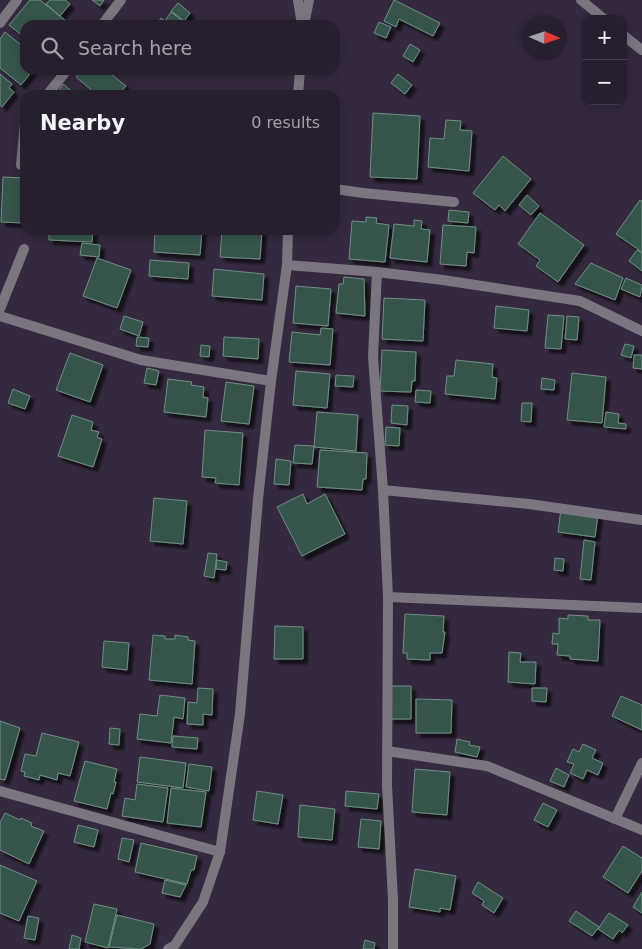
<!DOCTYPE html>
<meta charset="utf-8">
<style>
:root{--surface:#271f2e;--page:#2f2736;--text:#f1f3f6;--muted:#a4a2aa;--line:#433d4a}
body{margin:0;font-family:"DejaVu Sans",sans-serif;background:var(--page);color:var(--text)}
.controls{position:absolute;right:15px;top:15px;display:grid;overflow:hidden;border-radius:10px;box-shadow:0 2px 8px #0003}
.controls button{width:45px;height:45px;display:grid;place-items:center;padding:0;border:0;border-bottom:1px solid var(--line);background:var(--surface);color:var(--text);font:25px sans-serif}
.compass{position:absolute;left:522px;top:15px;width:45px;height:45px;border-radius:50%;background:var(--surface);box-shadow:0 2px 8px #0003;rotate:93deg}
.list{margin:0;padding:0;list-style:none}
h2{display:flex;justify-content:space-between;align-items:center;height:65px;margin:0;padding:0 20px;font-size:21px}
h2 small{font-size:16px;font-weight:400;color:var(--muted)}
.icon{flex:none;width:28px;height:28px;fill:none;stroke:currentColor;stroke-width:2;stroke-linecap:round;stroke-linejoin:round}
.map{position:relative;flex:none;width:642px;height:949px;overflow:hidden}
.search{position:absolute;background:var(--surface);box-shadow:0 2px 8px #0003;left:20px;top:20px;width:320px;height:55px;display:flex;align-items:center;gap:12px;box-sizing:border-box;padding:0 18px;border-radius:15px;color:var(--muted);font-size:19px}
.panel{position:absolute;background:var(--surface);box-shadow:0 2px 8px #0003;left:20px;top:90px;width:320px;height:145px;border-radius:15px}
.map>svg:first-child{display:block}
</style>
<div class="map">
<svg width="642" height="949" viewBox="0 0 642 949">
<defs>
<filter id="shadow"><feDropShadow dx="4.5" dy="4.5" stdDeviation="1" flood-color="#0009"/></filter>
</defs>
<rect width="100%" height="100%" fill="#34293e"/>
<path fill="#36544b" stroke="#708f85" filter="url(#shadow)" d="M30,0H40L71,25H25V38L9,25Z
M50,0H65L70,4L60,16L46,4Z
M92,0H104L100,6Z
M394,0L440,23L433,36L399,19L396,27L384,21Z
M178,3L190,13L184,21L171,11Z
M171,12L188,25H156L161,18L165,21Z
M379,22L391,27L386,38L374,33Z
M5,32L25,48V70H33L21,85L0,68V39Z
M410,44L420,50L413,62L403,56Z
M82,70H106L126,86L118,95H97L76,77Z
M0,74L12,84L9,88L14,92L2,107L0,105Z
M398,74L412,85L405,94L391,83Z
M63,84L74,93L73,95H60L57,93Z
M184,92L211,95H184Z
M373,113L420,116L417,179L370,177Z
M446,120L461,121L460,130L472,131L469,171L428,167L430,138L444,139Z
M503,156L531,179L505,211L499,205L495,210L473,193Z
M3,177L25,178V223L1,222Z
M527,195L539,206L531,215L519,205Z
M640,200L642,201V252L616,234Z
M449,210L469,212L468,223L448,221Z
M540,213L584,245L558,282L536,266L540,260L518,244Z
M366,217L377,218L376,223L389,225L385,262L349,259L352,221L366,222Z
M414,220L422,221L421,229L430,230L427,262L390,258L394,224L414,226Z
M443,225L476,227L474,253L467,252L466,266L440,264Z
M49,230H93L92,242L49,240Z
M155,230H202L200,255L154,252Z
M222,230H262L260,259L220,257Z
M82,243L100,245L99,257L80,255Z
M637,250L642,253V271L629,261Z
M97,258L131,270L117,308L83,296Z
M150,260L189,263L188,279L149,276Z
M591,263L623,278L615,300L575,284Z
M214,269L264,274L262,300L212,296Z
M344,277L364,279L365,316L336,313L339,284H343Z
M626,278L642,285L640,297L621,289Z
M296,286L331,289L328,326L293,323Z
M384,298L425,300L423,341L382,339Z
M496,306L529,310L527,331L494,328Z
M548,315L564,316L561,349L545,348Z
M124,316L143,322L139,336L120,329Z
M567,316L579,317L577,340L565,339Z
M321,328L333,329L330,365L289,362L292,332L320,335Z
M137,337L149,338L148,347L136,346Z
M224,337L259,339L258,359L223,356Z
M625,344L634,346L631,358L621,355Z
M201,345L210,346L209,357L200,356Z
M382,350L416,352L415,381H412L411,392L380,391Z
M70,353L103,365L90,402L56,390Z
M634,355H642V369L633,368Z
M456,360L493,364L492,377L497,378L495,399L445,394L447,376H454Z
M147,368L159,371L156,385L144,383Z
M296,371L330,374L327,408L293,405Z
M572,373L606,377L602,423L567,420Z
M336,375L354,376L353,387L335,386Z
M542,378L555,380L554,390L541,389Z
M168,379L192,382L191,385L204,387L203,397L208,398L206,417L164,412Z
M226,382L254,386L249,424L221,421Z
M13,389L30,396L25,409L8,403Z
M416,390L431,391L430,403L415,402Z
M522,403H532L531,422L521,421Z
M392,405L408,406L407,425L391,423Z
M317,412L358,415L356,451L314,447Z
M606,412L619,414L618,423L626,424V429L604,427Z
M72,415L93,422L91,430L99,432L97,437L102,439L93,467L58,456Z
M386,427L400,428L399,446L385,445Z
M205,430L243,433L239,485L215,483L216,478L202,477Z
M295,445L314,446L312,464L293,463Z
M320,450L367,453L366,479H363L362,490L317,487Z
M276,459L291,461L289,485L274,484Z
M303,494L307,504L325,494L345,534L302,556L277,507Z
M154,498L187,501L183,544L150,541Z
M561,509L598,514L595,537L558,532Z
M584,540L595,542L591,580L580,579Z
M208,553L217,554L214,578L204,576Z
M555,558L564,559L563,571L554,570Z
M217,560L227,562L226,570L216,569Z
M405,614L444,616L443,632H445L442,653H430V660L407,659V653H403Z
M568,615L588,616V620H600L598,661L570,659V656L557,655L558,644H552L553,633L559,634V618L568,619Z
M275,626L303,627V659H274Z
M153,635L165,636V639H175V635L188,637V640L195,641L192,684L149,680Z
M104,641L129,643L127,670L102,667Z
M509,652L521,653L520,662H536L535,684L508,682Z
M390,686H411V719H390Z
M198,688L213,689L212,715L203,714V725L187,724L188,702L197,703Z
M532,688H547L546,702L532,701Z
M160,695L185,698L183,719L174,717L171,743L137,739L140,714L157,716Z
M621,696L642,705V730L612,716Z
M416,699L452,700L451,733H416Z
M0,721L20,728L5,780L0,779Z
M110,728L120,729L119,745L109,744Z
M42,733L79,742L70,776L58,773L57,780L40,775L39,780L24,776L25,772L21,771L25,754L36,756Z
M173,736L198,738L197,749L172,747Z
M457,739L470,742L469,745L480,747L477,757L455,752Z
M583,744L596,750L592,758L603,763L598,775L587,770L583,779L570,773L574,764L567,762L573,749L579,752Z
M140,757L186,763L183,788L137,782Z
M85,761L117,769L114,782H116L113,794L111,793L107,809L74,801Z
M189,764L212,767L209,791L186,787Z
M556,768L569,775L564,787L550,781Z
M415,769L450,772L447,815L412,812Z
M137,784L168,788L163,822L122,816L125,798L135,800Z
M171,788L206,792L201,827L167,823Z
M257,791L283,795L278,824L253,820Z
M346,791L379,794L377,809L345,806Z
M543,803L557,810L548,827L534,820Z
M300,805L335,809L332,840L298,837Z
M5,813L20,820L21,818L32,823L31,826L44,831L29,864L0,850V823Z
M361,819L381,821L379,849L358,847Z
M78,825L98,830L94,847L74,842Z
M122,838L134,840L129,862L118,859Z
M141,843L197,856L194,870H191L187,884L135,872Z
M623,846L642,858V871L628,893L603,877Z
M0,865L37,881L19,921L0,913Z
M415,869L456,876L450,910L440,908V912L409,907Z
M165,880L186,885L180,897L162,893Z
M478,882L503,898L494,913L482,905L484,901L472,893Z
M642,892V913L633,907Z
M94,904L117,909L108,948L85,942Z
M576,911L599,927L592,936L569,921Z
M609,913L628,925L622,933L619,930L613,939L598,929Z
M117,915L154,924L150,944L141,949L109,947Z
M28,916L39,918L35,940L24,938Z
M72,935L81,938L79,949H69Z
M365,940L375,943L374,949H363Z"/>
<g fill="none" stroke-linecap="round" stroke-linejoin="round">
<path stroke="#7b7580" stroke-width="10" d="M335,189L363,193L454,202
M615,819L642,763"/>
<path stroke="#7b7580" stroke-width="10" d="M298,0L302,25
M581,0L604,19
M0,23L17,0
M102,25L121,0
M623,35L642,50
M47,95L67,70
M25,123L21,165H25
M287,265L377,272L443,280L580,301L642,331
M377,272L373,357L383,490L388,597L387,785L393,900V949
M0,309L24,249
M0,316L141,360L271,381
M383,490L529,504L642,520
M388,597L642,608
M387,751L487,766L642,830
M0,791L220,852"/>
<path stroke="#7b7580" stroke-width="10" d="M304,25L309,0
M298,95L300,70
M168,949L175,945L203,902L220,852L240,714L258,499L271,381L287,265L288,230"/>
</g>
</svg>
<div class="controls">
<button>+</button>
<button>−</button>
</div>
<svg class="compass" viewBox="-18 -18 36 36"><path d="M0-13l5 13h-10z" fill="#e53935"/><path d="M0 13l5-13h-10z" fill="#a4a2aa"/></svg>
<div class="search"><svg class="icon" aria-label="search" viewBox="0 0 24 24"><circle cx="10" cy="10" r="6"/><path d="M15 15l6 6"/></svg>Search here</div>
<section class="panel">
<h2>Nearby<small>0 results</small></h2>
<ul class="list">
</ul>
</section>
</div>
